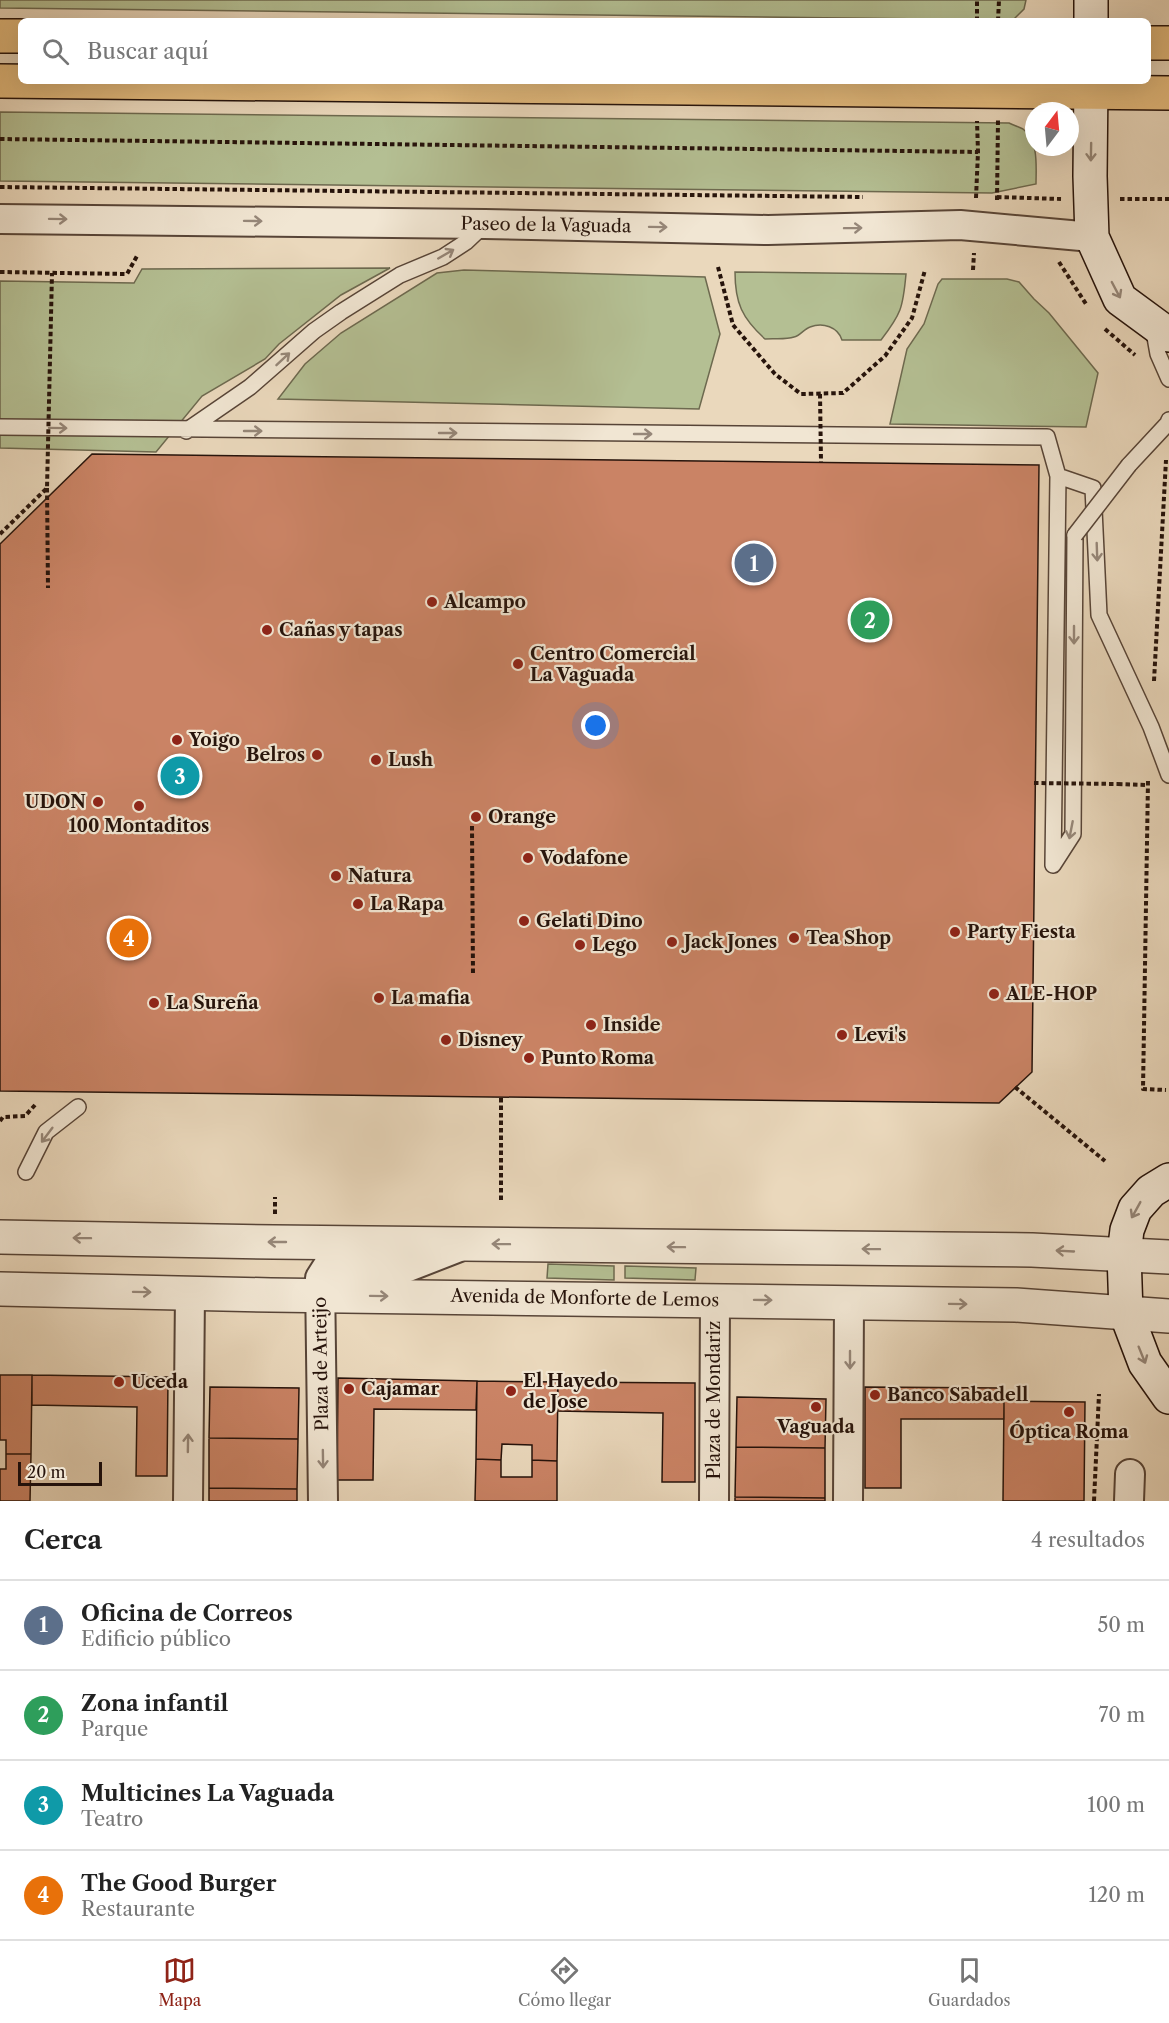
<!DOCTYPE html>
<html lang="es">
<meta charset="utf-8">
<style>
:root{--surface:#fff;--page:#f2f2f2;--text:#222;--muted:#767676;--line:#e0e0e0;--accent:#8f2418}
body{margin:0;font-family:"Libre Caslon Text",serif;background:var(--page);color:var(--text)}
.compass{position:absolute;left:1025px;top:102px;width:54px;height:54px;border-radius:50%;background:var(--surface);box-shadow:0 6px 24px #0002;rotate:16deg}
.scale{position:absolute;left:18px;bottom:15px;width:84px;box-sizing:border-box;padding-left:6px;border:3px solid #26130b;border-top:0;font-size:16px;line-height:21px;white-space:nowrap;color:#26130b;-webkit-text-stroke:4px #f1e6d3;paint-order:stroke}
.you{position:absolute;left:596px;top:726px;width:21px;height:21px;margin:-15px;border:4px solid #fff;border-radius:50%;background:#1a73e8;box-shadow:0 0 0 9px #1a73e833}
.badge{display:grid;place-items:center;width:39px;height:39px;border-radius:50%;background:var(--accent);color:#fff;font-size:20px;font-weight:700}
.pin{position:absolute;translate:-50% -50%;border:3px solid #fff;box-shadow:0 2px 6px #0006}
.list{margin:0;padding:0;list-style:none}
h2{display:flex;justify-content:space-between;align-items:center;height:78px;margin:0;padding:0 24px;font-size:26px}
h2 small{font-size:20px;font-weight:400;color:var(--muted)}
.list li{display:grid;grid-template-columns:39px 1fr auto;gap:18px;align-items:center;box-sizing:border-box;height:90px;padding:0 24px;border-top:2px solid var(--line)}
.list b{display:block;font-size:22px;white-space:nowrap}
.list p{margin:0;font-size:20px;white-space:nowrap;color:var(--muted)}
.list em{font-size:20px;font-style:normal;color:var(--muted)}
.icon{flex:none;width:33px;height:33px;fill:none;stroke:currentColor;stroke-width:2;stroke-linecap:round;stroke-linejoin:round}
.map{position:relative;flex:none;width:1169px;height:1501px;overflow:hidden}
.search{position:absolute;background:var(--surface);box-shadow:0 6px 24px #0002;left:18px;right:18px;top:18px;height:66px;display:flex;align-items:center;gap:15px;box-sizing:border-box;padding:0 21px;border-radius:9px;color:var(--muted);font-size:22px}
.sheet{height:438px;background:var(--surface)}
nav{display:flex;justify-content:space-around;align-items:center;box-sizing:border-box;height:84px;border-top:2px solid var(--line);background:var(--surface);font-size:16px;color:var(--muted)}
nav a{display:grid;justify-items:center;gap:3px}
nav .on{color:var(--accent)}
.map>svg:first-child{display:block}
</style>
<div class="map">
<svg width="1169" height="1501" viewBox="0 0 1169 1501">
<rect width="100%" height="100%" fill="#ead8bc"/>
<filter id="stains"><feTurbulence type="fractalNoise" baseFrequency=".00333" numOctaves="4"/><feColorMatrix values="0 0 0 0 .2 0 0 0 0 .09 0 0 0 0 .02 0 0 0 .5 -.17"/></filter>
<radialGradient id="worn" r=".72"><stop offset=".6" stop-color="#630" stop-opacity="0"/><stop offset="1" stop-color="#630" stop-opacity=".3"/></radialGradient>
<path fill="#b4bf93" stroke="#6d694f" stroke-width="1.5" d="M0,0H1026L1024,9L1013,20L0,8Z
M0,112L1009,123C1013,125 1019,127 1023,129C1039,141 1036,167 1036,184L992,193L0,181Z
M390,268L341,295L279,344L265,359L202,396L156,452L0,448V281L134,283L142,269Z
M464,270L705,277L720,334L699,409L278,399L305,364L341,333L437,273Z
M735,272L906,274C903,308 901,314 881,340H842C838,327 823,322 810,327C804,329 800,336 794,337C785,340 774,338 765,339C742,318 735,303 735,272Z
M942,279H1007L1019,282L1034,299L1049,313L1098,373L1086,427L890,424L907,349L924,324L938,284Z
M548,1264L614,1266V1280L547,1278Z
M625,1266L696,1268L695,1280L625,1278Z"/>
<path fill="#ca8365" stroke="#26130b" stroke-width="1.5" d="M92,454L1039,465L1032,1072L999,1103L0,1091V544Z
M0,1375H32L31,1454H6V1440H0Z
M32,1375L168,1377L167,1476H136L137,1407L32,1405Z
M338,1378L477,1381L476,1410L374,1409L373,1480H337Z
M477,1381L558,1382L557,1461L532,1460V1445L502,1444L501,1460L476,1459Z
M558,1382L695,1383V1482H662L663,1413L557,1411Z
M210,1387L299,1388L298,1439L209,1438Z
M865,1387L1004,1388V1419H901V1488H865Z
M737,1397L826,1399L825,1448L736,1447Z
M1004,1401L1085,1402L1084,1501H1003Z
M209,1438L298,1439L297,1489L209,1488Z
M736,1447L825,1448V1498L735,1497Z
M6,1454H31L30,1501H0V1469H6Z
M476,1459L501,1460V1477H532V1460L557,1461V1501H475Z
M209,1488L297,1489V1501H209Z
M735,1497L825,1498V1501H735Z"/>
<g fill="none" stroke-linecap="round" stroke-linejoin="round">
<defs>
<path id="service" d="M1153,326L1158,354L1169,379
M0,427L1047,437L1058,476L1053,865
M186,431L250,387L314,331L341,312L400,275L443,257L466,242L485,224
M1129,465L1168,423L1169,420
M1058,476L1093,488L1099,615L1151,727L1169,775
M1053,865L1073,834L1075,535
M26,1172L46,1132L78,1107"/>
<path id="minor" d="M0,219L485,224L768,230L960,225L1092,237
M188,1501L190,1293
M323,1501L320,1278L327,1267L403,1269L462,1246
M714,1501L715,1300
M848,1501L849,1302
M1129,1501L1130,1474"/>
<path id="tertiary" d="M0,1237L274,1242L1032,1250L1169,1257
M0,1289L271,1295L1016,1305L1169,1316"/>
<path id="secondary" d="M1091,21V0
M1091,81L1090,176L1092,237L1120,299L1169,335
M1169,1180L1151,1191L1135,1209L1127,1230L1124,1254L1126,1313L1145,1363L1169,1397"/>
<path id="trunk" d="M0,36H21
M1148,43H1169
M0,81L1169,93"/>
</defs>
<use href="#service" stroke="#574437" stroke-width="18"/>
<use href="#minor" stroke="#574437" stroke-width="32"/>
<use href="#tertiary" stroke="#574437" stroke-width="36"/>
<use href="#secondary" stroke="#26130b" stroke-width="36"/>
<use href="#trunk" stroke="#26130b" stroke-width="36"/>
<path stroke="#26130b" stroke-width="4" stroke-dasharray="4.5 3" stroke-linecap="butt" d="M977,21V0
M998,21L999,0
M0,139L978,152
M0,187L863,197
M997,197L1061,199
M976,198L978,152L977,121
M1120,199H1169
M997,200L998,120
M1059,262L1086,304
M718,267L733,325L775,374L801,394L843,393L885,356L912,318L925,270
M973,270L974,253
M0,272L127,274L137,256
M1105,329L1135,355
M47,488L48,588
M1154,681L1166,460
M1148,781L1143,1089L1166,1090
M1118,784L1147,785
M472,826L473,976
M1015,1087L1105,1161
M0,1121L3,1117L25,1116L35,1105
M501,1200V1098
M275,1214V1197
M1094,1501L1099,1394"/>
<use href="#service" stroke="#f1e6d3" stroke-width="15"/>
<use href="#minor" stroke="#f1e6d3" stroke-width="28"/>
<use href="#tertiary" stroke="#f1e6d3" stroke-width="33"/>
<use href="#secondary" stroke="#f1e6d3" stroke-width="33"/>
<use href="#trunk" stroke="#e5bc7e" stroke-width="33"/>
<defs>
<path id="service-bridge" d="M1075,535L1129,465"/>
</defs>
<use href="#service-bridge" stroke="#574437" stroke-width="18" stroke-linecap="butt"/>
<path stroke="#26130b" stroke-width="4" stroke-dasharray="4.5 3" stroke-linecap="butt" d="M820,394L821,462
M0,534L47,488L52,273
M1034,783L1118,784"/>
<use href="#service-bridge" stroke="#f1e6d3" stroke-width="15"/>
</g>
<defs><path id="oneway-shaft" d="M-6 0H5M1.5-3L5.5 0L1.5 3" fill="none" stroke-width="1.6" stroke-linecap="round" stroke-linejoin="round" transform="scale(1.5)"/></defs>
<g stroke="#968779">
<use href="#oneway-shaft" transform="translate(1091 152) rotate(91)"/>
<use href="#oneway-shaft" transform="translate(58 219) rotate(1)"/>
<use href="#oneway-shaft" transform="translate(253 221) rotate(1)"/>
<use href="#oneway-shaft" transform="translate(658 227) rotate(1)"/>
<use href="#oneway-shaft" transform="translate(853 228) rotate(-1)"/>
<use href="#oneway-shaft" transform="translate(446 254) rotate(-30)"/>
<use href="#oneway-shaft" transform="translate(1116 290) rotate(62)"/>
<use href="#oneway-shaft" transform="translate(283 359) rotate(-43)"/>
<use href="#oneway-shaft" transform="translate(58 428) rotate(1)"/>
<use href="#oneway-shaft" transform="translate(253 431)"/>
<use href="#oneway-shaft" transform="translate(448 433)"/>
<use href="#oneway-shaft" transform="translate(643 434)"/>
<use href="#oneway-shaft" transform="translate(1097 552) rotate(88)"/>
<use href="#oneway-shaft" transform="translate(1074 635) rotate(90)"/>
<use href="#oneway-shaft" transform="translate(1071 830) rotate(101)"/>
<use href="#oneway-shaft" transform="translate(47 1135) rotate(127)"/>
<use href="#oneway-shaft" transform="translate(1136 1210) rotate(119)"/>
<use href="#oneway-shaft" transform="translate(82 1238) rotate(-179)"/>
<use href="#oneway-shaft" transform="translate(277 1242) rotate(-180)"/>
<use href="#oneway-shaft" transform="translate(501 1244) rotate(-179)"/>
<use href="#oneway-shaft" transform="translate(676 1247) rotate(-179)"/>
<use href="#oneway-shaft" transform="translate(871 1249) rotate(-179)"/>
<use href="#oneway-shaft" transform="translate(1065 1251) rotate(-177)"/>
<use href="#oneway-shaft" transform="translate(142 1292) rotate(1)"/>
<use href="#oneway-shaft" transform="translate(379 1296) rotate(1)"/>
<use href="#oneway-shaft" transform="translate(763 1300) rotate(1)"/>
<use href="#oneway-shaft" transform="translate(958 1304) rotate(1)"/>
<use href="#oneway-shaft" transform="translate(1142 1355) rotate(68)"/>
<use href="#oneway-shaft" transform="translate(850 1360) rotate(90)"/>
<use href="#oneway-shaft" transform="translate(188 1443) rotate(-89)"/>
<use href="#oneway-shaft" transform="translate(323 1459) rotate(89)"/>
</g>
<g fill="#8f2418" stroke="#f1e6d3" stroke-width="2">
<circle cx="432" cy="602" r="6"/>
<circle cx="267" cy="630" r="6"/>
<circle cx="518" cy="664" r="6"/>
<circle cx="177" cy="740" r="6"/>
<circle cx="317" cy="755" r="6"/>
<circle cx="376" cy="760" r="6"/>
<circle cx="98" cy="802" r="6"/>
<circle cx="139" cy="806" r="6"/>
<circle cx="476" cy="817" r="6"/>
<circle cx="528" cy="858" r="6"/>
<circle cx="336" cy="876" r="6"/>
<circle cx="358" cy="904" r="6"/>
<circle cx="524" cy="921" r="6"/>
<circle cx="955" cy="932" r="6"/>
<circle cx="794" cy="938" r="6"/>
<circle cx="672" cy="942" r="6"/>
<circle cx="580" cy="945" r="6"/>
<circle cx="994" cy="994" r="6"/>
<circle cx="379" cy="998" r="6"/>
<circle cx="154" cy="1003" r="6"/>
<circle cx="591" cy="1025" r="6"/>
<circle cx="842" cy="1035" r="6"/>
<circle cx="446" cy="1040" r="6"/>
<circle cx="529" cy="1058" r="6"/>
<circle cx="119" cy="1382" r="6"/>
<circle cx="349" cy="1389" r="6"/>
<circle cx="511" cy="1391" r="6"/>
<circle cx="875" cy="1395" r="6"/>
<circle cx="816" cy="1407" r="6"/>
<circle cx="1069" cy="1412" r="6"/>
</g>
<g text-anchor="middle" dominant-baseline="central" stroke-width="4.5" stroke-linejoin="round" paint-order="stroke">
<g font-size="18" fill="#26130b" stroke="#f1e6d3">
<text transform="translate(546 225) rotate(1)">Paseo de la Vaguada</text>
<text transform="translate(585 1298) rotate(1)">Avenida de Monforte de Lemos</text>
<text transform="translate(321 1364) rotate(-91)">Plaza de Arteijo</text>
<text transform="translate(714 1400) rotate(-90)">Plaza de Mondariz</text>
</g>
<g font-size="18" font-weight="bold" fill="#26130b" stroke="#f1e6d3" text-anchor="start">
<text x="444" y="602">Alcampo</text>
<text x="279" y="630">Cañas y tapas</text>
<text x="530" y="654">Centro Comercial<tspan x="530" dy="21">La Vaguada</tspan></text>
<text x="189" y="740">Yoigo</text>
<text x="305" y="755" text-anchor="end">Belros</text>
<text x="388" y="760">Lush</text>
<text x="86" y="802" text-anchor="end">UDON</text>
<text x="488" y="817">Orange</text>
<text x="139" y="826" text-anchor="middle">100 Montaditos</text>
<text x="540" y="858">Vodafone</text>
<text x="348" y="876">Natura</text>
<text x="370" y="904">La Rapa</text>
<text x="536" y="921">Gelati Dino</text>
<text x="967" y="932">Party Fiesta</text>
<text x="806" y="938">Tea Shop</text>
<text x="684" y="942">Jack Jones</text>
<text x="592" y="945">Lego</text>
<text x="1006" y="994">ALE-HOP</text>
<text x="391" y="998">La mafia</text>
<text x="166" y="1003">La Sureña</text>
<text x="603" y="1025">Inside</text>
<text x="854" y="1035">Levi's</text>
<text x="458" y="1040">Disney</text>
<text x="541" y="1058">Punto Roma</text>
<text x="523" y="1381">El Hayedo<tspan x="523" dy="21">de Jose</tspan></text>
<text x="131" y="1382">Uceda</text>
<text x="361" y="1389">Cajamar</text>
<text x="887" y="1395">Banco Sabadell</text>
<text x="816" y="1427" text-anchor="middle">Vaguada</text>
<text x="1069" y="1432" text-anchor="middle">Óptica Roma</text>
</g>
</g>
<rect width="100%" height="100%" filter="url(#stains)"/>
<rect width="100%" height="100%" fill="url(#worn)"/>
</svg>
<svg class="compass" viewBox="-18 -18 36 36"><path d="M0-13l5 13h-10z" fill="#e53935"/><path d="M0 13l5-13h-10z" fill="#767676"/></svg>
<div class="scale">20 m</div>
<div class="you"></div>
<div class="pin badge" style="left:754px;top:563px;background:#5c6f8a">1</div>
<div class="pin badge" style="left:870px;top:620px;background:#2e9e5b">2</div>
<div class="pin badge" style="left:180px;top:776px;background:#0f9aa8">3</div>
<div class="pin badge" style="left:129px;top:938px;background:#e8710a">4</div>
<div class="search"><svg class="icon" aria-label="search" viewBox="0 0 24 24"><circle cx="10" cy="10" r="6"/><path d="M15 15l6 6"/></svg>Buscar aquí</div>
</div>
<section class="sheet">
<h2>Cerca<small>4 resultados</small></h2>
<ul class="list">
<li><span class="badge" style="background:#5c6f8a">1</span><div><b>Oficina de Correos</b><p>Edificio público</p></div><em>50 m</em></li>
<li><span class="badge" style="background:#2e9e5b">2</span><div><b>Zona infantil</b><p>Parque</p></div><em>70 m</em></li>
<li><span class="badge" style="background:#0f9aa8">3</span><div><b>Multicines La Vaguada</b><p>Teatro</p></div><em>100 m</em></li>
<li><span class="badge" style="background:#e8710a">4</span><div><b>The Good Burger</b><p>Restaurante</p></div><em>120 m</em></li>
</ul>
</section>
<nav>
<a class="on"><svg class="icon" aria-label="map" viewBox="0 0 24 24"><path d="M3 6l6-2 6 2 6-2v14l-6 2-6-2-6 2zM9 4v14M15 6v14"/></svg>Mapa</a>
<a><svg class="icon" aria-label="directions" viewBox="0 0 24 24"><path d="M12 3l9 9-9 9-9-9zM9 14v-3h6M13 9l2 2-2 2"/></svg>Cómo llegar</a>
<a><svg class="icon" aria-label="saved" viewBox="0 0 24 24"><path d="M7 4h10v16l-5-4-5 4z"/></svg>Guardados</a>
</nav>
